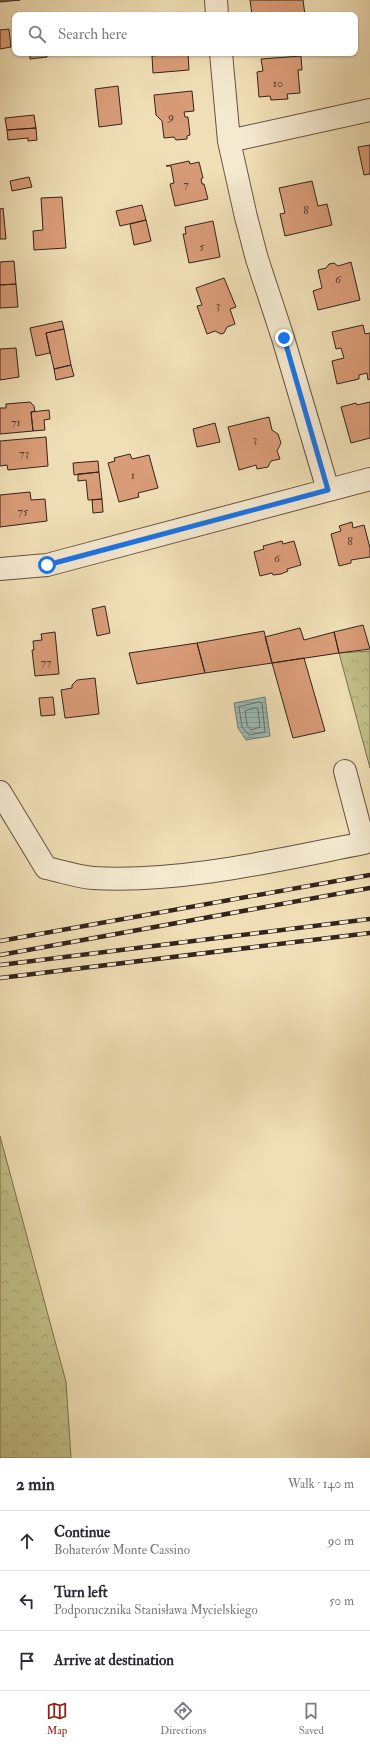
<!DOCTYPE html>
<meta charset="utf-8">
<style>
:root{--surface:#fff;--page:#f7f7f7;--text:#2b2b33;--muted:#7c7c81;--line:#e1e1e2;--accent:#8f2418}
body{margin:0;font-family:"IM FELL Double Pica",serif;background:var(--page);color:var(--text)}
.stop{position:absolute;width:12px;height:12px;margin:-9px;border:3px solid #1a73e8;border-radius:50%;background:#fff}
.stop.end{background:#1a73e8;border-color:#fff;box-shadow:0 1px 4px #0008}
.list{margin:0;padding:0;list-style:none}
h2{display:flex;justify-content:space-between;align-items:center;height:52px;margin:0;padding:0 16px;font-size:17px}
h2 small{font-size:13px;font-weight:400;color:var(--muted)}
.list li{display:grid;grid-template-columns:26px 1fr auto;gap:12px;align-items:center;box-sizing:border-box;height:60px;padding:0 16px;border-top:1px solid var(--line)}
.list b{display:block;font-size:15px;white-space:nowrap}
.list p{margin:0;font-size:13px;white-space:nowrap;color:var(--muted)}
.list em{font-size:13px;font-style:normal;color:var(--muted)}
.icon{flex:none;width:22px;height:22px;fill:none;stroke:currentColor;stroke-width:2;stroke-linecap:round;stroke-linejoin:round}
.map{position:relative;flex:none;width:370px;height:1458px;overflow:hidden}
.search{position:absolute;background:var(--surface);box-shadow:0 1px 3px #0004;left:12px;right:12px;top:12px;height:44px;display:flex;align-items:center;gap:10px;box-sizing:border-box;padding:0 14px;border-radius:8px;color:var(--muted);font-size:15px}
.sheet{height:232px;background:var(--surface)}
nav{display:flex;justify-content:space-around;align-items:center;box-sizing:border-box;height:56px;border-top:1px solid var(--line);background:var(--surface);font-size:11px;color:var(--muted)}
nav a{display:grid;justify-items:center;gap:2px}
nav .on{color:var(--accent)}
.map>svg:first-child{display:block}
</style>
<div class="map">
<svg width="370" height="1458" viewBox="0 0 370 1458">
<defs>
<pattern id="forest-crowns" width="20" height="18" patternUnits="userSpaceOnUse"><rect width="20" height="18" fill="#c1c088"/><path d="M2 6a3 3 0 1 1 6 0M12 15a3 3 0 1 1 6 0" fill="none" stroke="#a6a575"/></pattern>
<pattern id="water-rules" width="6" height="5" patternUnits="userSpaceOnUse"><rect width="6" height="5" fill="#9cbbb6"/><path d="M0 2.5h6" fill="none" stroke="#87a09c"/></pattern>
</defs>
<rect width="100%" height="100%" fill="#f0dfb6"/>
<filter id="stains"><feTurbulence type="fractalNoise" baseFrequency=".005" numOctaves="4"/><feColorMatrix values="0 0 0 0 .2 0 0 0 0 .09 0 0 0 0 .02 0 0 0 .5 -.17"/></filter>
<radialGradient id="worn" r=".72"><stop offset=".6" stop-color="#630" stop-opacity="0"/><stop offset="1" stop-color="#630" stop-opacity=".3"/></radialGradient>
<path fill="url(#forest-crowns)" stroke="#7b7252" d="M370,651V768L339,653Z
M0,1136L66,1382L71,1458H0Z"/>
<path fill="url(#water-rules)" stroke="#737e78" d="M265,697L270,736L246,740L238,728L234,703Z"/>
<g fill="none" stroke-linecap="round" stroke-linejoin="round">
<path stroke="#686f69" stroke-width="1" d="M260,702L262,703L265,732L249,735L242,727L239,707Z
M256,708L258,709L260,727L251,730L247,725L245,711Z"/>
</g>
<path fill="#d99c78" stroke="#35231c" d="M0,0H20L0,2Z
M250,0H303L305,15H252Z
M9,29L11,47L0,49V30Z
M30,53H47V57L30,59Z
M161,53H188L189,70L153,73L152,56L161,55Z
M301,56L302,70H298L300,93L287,94L288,99L271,100L270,96L259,97L257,72L263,71L261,59Z
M118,86L122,124L99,127L95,89Z
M192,91L194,111L184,112L185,117H188L190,135L187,136V139L176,140L174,137L164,138L162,121L156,115L154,95Z
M34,115L36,128L7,130L5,118Z
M36,128L37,140L28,141V138L8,140L7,130Z
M370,145V174L364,175L358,147Z
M189,161L190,164L199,162L203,178L201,179L202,184H204L208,199L175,206L170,184L174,183L171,166H166Z
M29,177L32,187L12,191L10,181Z
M312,181L318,206L327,204L332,225L285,236L280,214L285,213L279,188Z
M62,197L66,248L34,250L33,231L43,230L41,198Z
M142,205L146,220L120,226L116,211Z
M3,208L6,239H0V209Z
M146,220L151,241L134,245L130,224Z
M213,221L220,257L189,263L183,234H186L185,227Z
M14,261L16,284L0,285V262Z
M351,262L360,300L318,310L313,291L322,288L318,270L326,268L329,264L334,263L338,266Z
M224,278L236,307L230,309L235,324L227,327L224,333L221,334L215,331L207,334L197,306L202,305L196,288Z
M16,284L18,307L0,308V285Z
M62,321L64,329L46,333L50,353L36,356L30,328Z
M363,325L365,334L370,333V379L368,380L367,373L359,375V379L337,384L332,361L344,358L341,348L336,349L332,332Z
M64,329L71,365L54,369L46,333Z
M16,348L19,377L0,380V349Z
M71,365L74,376L56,380L54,369Z
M30,402L34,406L35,411L31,412L33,431L0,434V408H6V404Z
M370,402V438L351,443L341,407L356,403L357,405Z
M49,410L50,419L44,420L45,430L33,431L31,412Z
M269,417L272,430L278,434L281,443L277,451L280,459L271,461L268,467L257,469L256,465L239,470L228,427Z
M215,423L220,442L197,447L193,429Z
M46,437L48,466L8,470L7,465L0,466V441Z
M130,454L132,459L149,455L158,488L138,493L139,497L119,502L108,463L115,461L114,458Z
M98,461L99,472L74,475L73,463Z
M99,472L102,499L88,500L86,480L78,481V474Z
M30,492L31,500L45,499L47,521L0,527V495Z
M102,499L103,512L93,513L92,500Z
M352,522L353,528L364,525L370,548V557L351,560V563L339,566L331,534L341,531L339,526Z
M282,541L283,544L294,541L301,565L287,569L288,571L281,574L273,575L272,573L260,576L254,552L264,549L263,546Z
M105,606L110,633L97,636L92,609Z
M363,625L370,649L339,653L334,632Z
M300,628L304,640L334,632L339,653L272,663L265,637Z
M264,631L272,663L205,673L197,643Z
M55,632L59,674L35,676L32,650H34L33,641L42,640L41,634Z
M197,643L205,673L137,684L129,653Z
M304,658L325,731L293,738L272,663Z
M95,678L99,714L65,718L61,690L72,688V685L77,680Z
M53,697L55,715L41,716L39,698Z"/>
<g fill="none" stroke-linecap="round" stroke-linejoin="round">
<defs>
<path id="minor" d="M216,0L217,15
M221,53L229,141L246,217L257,259L283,338L328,490
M229,141L370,110
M0,569L47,565L370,479
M0,792L46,868C61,871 78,877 93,878C183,883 277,860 364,843L345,771"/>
</defs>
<use href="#minor" stroke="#645242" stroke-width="24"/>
<use href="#minor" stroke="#f5ead0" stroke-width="22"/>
<defs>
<path id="rail" d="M0,941L370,875
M0,955L370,888
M0,965L370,919
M0,978L370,933"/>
</defs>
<use href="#rail" stroke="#35231c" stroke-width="4.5"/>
<use href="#rail" stroke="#f5ead0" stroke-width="3" stroke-dasharray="9" stroke-linecap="butt"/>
</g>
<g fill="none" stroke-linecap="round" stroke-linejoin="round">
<path stroke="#1a73e8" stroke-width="5" d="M47,565L328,490L284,338"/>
</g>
<g text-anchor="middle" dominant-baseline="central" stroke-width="4" stroke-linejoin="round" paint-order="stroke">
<g font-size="12" fill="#5e4133">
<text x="278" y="83">10</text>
<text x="171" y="116">9</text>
<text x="186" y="184">7</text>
<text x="306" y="210">8</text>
<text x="202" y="246">5</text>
<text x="338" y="279">6</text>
<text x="218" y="305">3</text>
<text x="16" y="422">71</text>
<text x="255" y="439">3</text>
<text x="24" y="453">73</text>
<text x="133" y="475">1</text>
<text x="23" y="511">75</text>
<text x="350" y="541">8</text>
<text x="277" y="558">6</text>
<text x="46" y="662">77</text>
</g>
</g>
<rect width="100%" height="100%" filter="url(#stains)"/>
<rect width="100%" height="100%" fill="url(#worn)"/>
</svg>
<div class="stop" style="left:47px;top:565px"></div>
<div class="stop end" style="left:284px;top:338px"></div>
<div class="search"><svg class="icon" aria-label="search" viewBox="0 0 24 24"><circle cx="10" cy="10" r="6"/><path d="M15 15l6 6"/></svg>Search here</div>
</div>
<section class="sheet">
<h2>2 min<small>Walk · 140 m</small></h2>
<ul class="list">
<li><svg class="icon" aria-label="ahead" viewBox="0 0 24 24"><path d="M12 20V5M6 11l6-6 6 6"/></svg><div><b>Continue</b><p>Bohaterów Monte Cassino</p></div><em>90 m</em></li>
<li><svg class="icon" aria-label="left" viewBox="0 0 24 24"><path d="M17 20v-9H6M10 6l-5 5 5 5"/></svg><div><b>Turn left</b><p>Podporucznika Stanisława Mycielskiego</p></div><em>50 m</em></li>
<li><svg class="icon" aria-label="arrive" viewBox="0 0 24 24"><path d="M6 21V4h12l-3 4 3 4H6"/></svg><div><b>Arrive at destination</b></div></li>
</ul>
</section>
<nav>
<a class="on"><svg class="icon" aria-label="map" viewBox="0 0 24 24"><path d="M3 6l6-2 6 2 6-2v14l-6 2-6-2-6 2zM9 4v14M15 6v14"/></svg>Map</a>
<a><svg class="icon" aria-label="directions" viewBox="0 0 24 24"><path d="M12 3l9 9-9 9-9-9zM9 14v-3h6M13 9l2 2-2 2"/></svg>Directions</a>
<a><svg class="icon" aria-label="saved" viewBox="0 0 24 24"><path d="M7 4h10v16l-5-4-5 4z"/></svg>Saved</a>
</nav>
